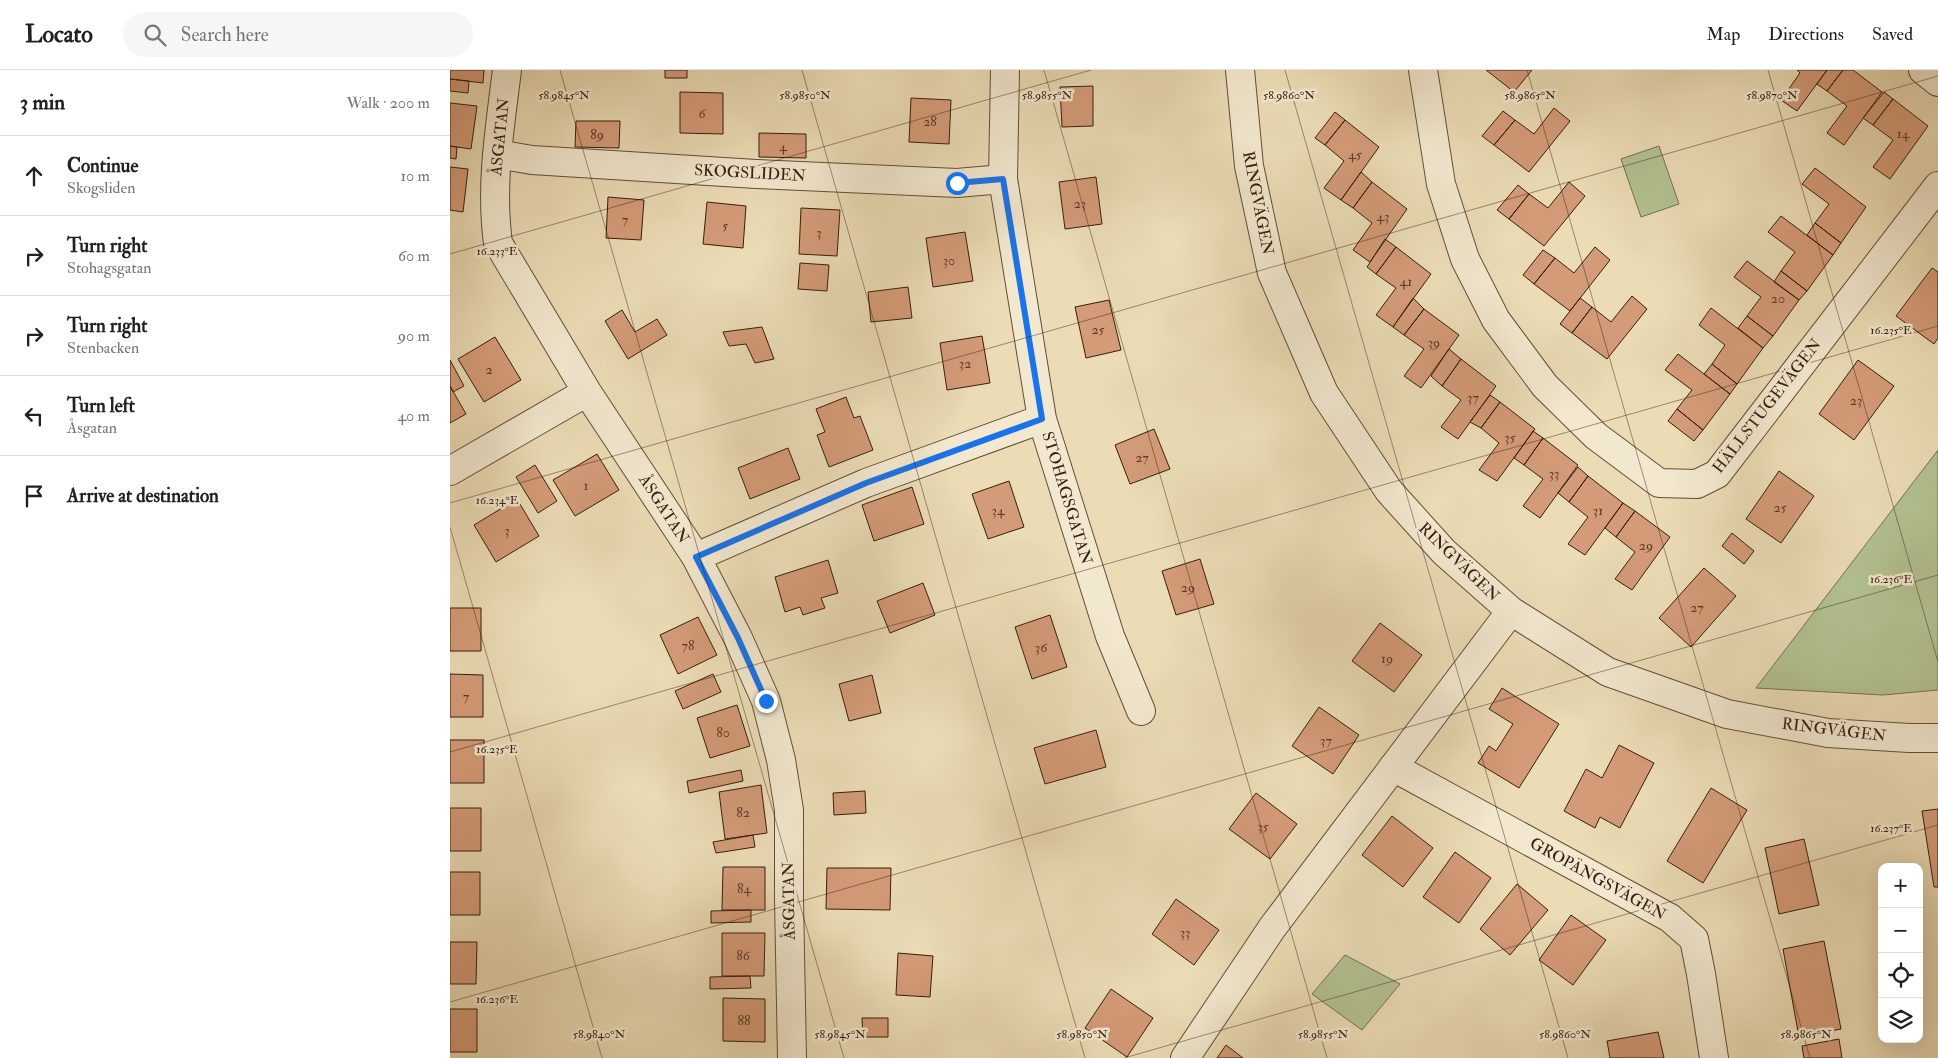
<!DOCTYPE html>
<meta charset="utf-8">
<style>
:root{--surface:#fff;--page:#f6f6f6;--text:#202124;--muted:#757577;--line:#e0e0e0}
body{margin:0;font-family:"IM FELL Double Pica",serif;background:var(--page);color:var(--text)}
.controls{position:absolute;right:15px;bottom:15px;display:grid;overflow:hidden;border-radius:10px;box-shadow:0 5px 20px #0002}
.controls button{width:45px;height:45px;display:grid;place-items:center;padding:0;border:0;border-bottom:1px solid var(--line);background:var(--surface);color:var(--text);font:25px sans-serif}
.stop{position:absolute;width:15px;height:15px;margin:-11px;border:4px solid #1a73e8;border-radius:50%;background:#fff}
.stop.end{background:#1a73e8;border-color:#fff;box-shadow:0 1px 5px #0008}
.list{margin:0;padding:0;list-style:none}
h2{display:flex;justify-content:space-between;align-items:center;height:65px;margin:0;padding:0 20px;font-size:21px}
h2 small{font-size:16px;font-weight:400;color:var(--muted)}
.list li{display:grid;grid-template-columns:32px 1fr auto;gap:15px;align-items:center;box-sizing:border-box;height:80px;padding:0 20px;border-top:1px solid var(--line)}
.list b{display:block;font-size:19px;white-space:nowrap}
.list p{margin:0;font-size:16px;white-space:nowrap;color:var(--muted)}
.list em{font-size:16px;font-style:normal;color:var(--muted)}
.icon{flex:none;width:28px;height:28px;fill:none;stroke:currentColor;stroke-width:2;stroke-linecap:round;stroke-linejoin:round}
.map{position:relative;flex:none;width:1488px;height:988px;overflow:hidden}
header{display:flex;align-items:center;gap:30px;box-sizing:border-box;height:70px;padding:0 25px;background:var(--surface);border-bottom:1px solid var(--line)}
header strong{font-size:24px}
nav{display:flex;gap:28px;margin-inline-start:auto;font-size:18px}
.search{width:350px;height:45px;background:var(--page);display:flex;align-items:center;gap:12px;box-sizing:border-box;padding:0 18px;border-radius:28px;color:var(--muted);font-size:19px}
main{display:flex}
aside{flex:1;background:var(--surface)}
.map>svg:first-child{display:block}
</style>
<header>
<strong>Locato</strong>
<div class="search"><svg class="icon" aria-label="search" viewBox="0 0 24 24"><circle cx="10" cy="10" r="6"/><path d="M15 15l6 6"/></svg>Search here</div>
<nav><a>Map</a><a>Directions</a><a>Saved</a></nav>
</header>
<main>
<aside>
<h2>3 min<small>Walk · 200 m</small></h2>
<ul class="list">
<li><svg class="icon" aria-label="ahead" viewBox="0 0 24 24"><path d="M12 20V5M6 11l6-6 6 6"/></svg><div><b>Continue</b><p>Skogsliden</p></div><em>10 m</em></li>
<li><svg class="icon" aria-label="right" viewBox="0 0 24 24"><path d="M7 20v-9h11M14 6l5 5-5 5"/></svg><div><b>Turn right</b><p>Stohagsgatan</p></div><em>60 m</em></li>
<li><svg class="icon" aria-label="right" viewBox="0 0 24 24"><path d="M7 20v-9h11M14 6l5 5-5 5"/></svg><div><b>Turn right</b><p>Stenbacken</p></div><em>90 m</em></li>
<li><svg class="icon" aria-label="left" viewBox="0 0 24 24"><path d="M17 20v-9H6M10 6l-5 5 5 5"/></svg><div><b>Turn left</b><p>Åsgatan</p></div><em>40 m</em></li>
<li><svg class="icon" aria-label="arrive" viewBox="0 0 24 24"><path d="M6 21V4h12l-3 4 3 4H6"/></svg><div><b>Arrive at destination</b></div></li>
</ul>
</aside>
<div class="map">
<svg width="1488" height="988" viewBox="0 0 1488 988">
<rect width="100%" height="100%" fill="#ebdcb5"/>
<filter id="stains"><feTurbulence type="fractalNoise" baseFrequency=".004" numOctaves="4"/><feColorMatrix values="0 0 0 0 .2 0 0 0 0 .09 0 0 0 0 .02 0 0 0 .5 -.17"/></filter>
<radialGradient id="worn" r=".72"><stop offset=".6" stop-color="#630" stop-opacity="0"/><stop offset="1" stop-color="#630" stop-opacity=".3"/></radialGradient>
<path fill="#b3c291" stroke="#757050" d="M1209,76L1229,134L1191,147L1171,89Z
M1488,380V620L1433,625L1306,618Z
M895,885L950,914L912,960L862,924Z"/>
<path fill="#d49b78" stroke="#371d10" d="M0,0H34L33,13L0,9Z
M215,0H237V8H215Z
M1036,0H1082L1064,22Z
M1347,0H1377L1347,41L1331,30L1350,3Z
M1377,0H1393L1377,21L1367,14Z
M1393,0H1403L1432,22L1394,75L1377,63L1397,36L1377,21Z
M0,9L19,11L18,23L0,21Z
M643,16V56L612,57L610,17Z
M230,22L273,23V64L230,63Z
M1434,22L1443,29L1423,55L1413,48Z
M461,28L501,30L499,74L459,72Z
M1443,29L1478,56L1440,109L1423,97L1443,70L1423,55Z
M0,33L27,36L21,79L0,76Z
M1104,38L1120,51L1079,102L1044,75L1065,50L1084,64Z
M1053,41L1065,50L1044,75L1032,66Z
M885,42L895,50L875,75L865,68Z
M895,50L929,77L891,130L874,118L894,91L875,75Z
M126,51H170L169,78L125,77Z
M309,63L356,64V88L309,87Z
M0,76L7,77L6,89L0,88Z
M0,97L18,99L13,142L0,140Z
M1365,98L1416,137L1391,173L1365,153L1379,134L1352,114Z
M911,102L922,112L903,138L891,130Z
M646,107L652,154L615,159L609,112Z
M922,112L957,139L920,192L903,180L922,153L903,138Z
M1119,112L1135,126L1094,176L1059,149L1079,124L1098,138Z
M1068,115L1079,124L1059,149L1047,140Z
M158,127L194,130L191,170L156,168Z
M257,132L296,136L293,178L253,174Z
M351,138L390,140L387,186L349,184Z
M1331,146L1383,185L1357,221L1331,201L1345,182L1318,162Z
M1365,153L1391,173L1383,185L1357,165Z
M515,162L523,211L483,217L476,168Z
M935,169L946,177L926,204L917,197Z
M946,177L981,204L943,257L926,245L946,218L926,204Z
M1145,177L1160,190L1120,241L1084,214L1105,188L1124,203Z
M1093,180L1105,188L1084,214L1073,205Z
M1297,191L1349,230L1323,266L1297,246L1311,227L1284,207Z
M350,193L379,195L377,221L348,219Z
M1482,198L1488,202V268L1484,274L1446,246Z
M1331,201L1357,221L1349,230L1324,212Z
M458,217L462,248L421,252L418,222Z
M1182,226L1197,239L1157,289L1122,263L1142,237L1161,252Z
M963,228L974,239L954,265L943,257Z
M1130,228L1142,237L1122,263L1110,254Z
M659,230L671,280L636,288L625,237Z
M1261,238L1313,278L1287,314L1262,294L1275,275L1249,255Z
M974,239L1009,265L971,318L954,306L974,279L954,265Z
M172,240L185,262L207,249L217,265L178,289L155,251Z
M1297,246L1323,266L1313,278L1288,258Z
M312,257L324,289L305,293L296,274L279,276L273,262Z
M532,266L540,313L497,320L490,273Z
M45,267L71,310L34,332L8,289Z
M999,279L1011,289L992,316L981,306Z
M1228,284L1280,324L1253,360L1227,339L1242,320L1215,300Z
M1011,289L1046,316L1008,369L991,357L1011,330L992,316Z
M0,290L14,316L3,322L0,316Z
M1408,290L1444,316L1404,370L1369,344Z
M1262,294L1287,314L1280,324L1254,304Z
M0,316L16,344L0,353Z
M1040,325L1050,332L1031,358L1020,352Z
M396,327L404,348L410,346L423,380L379,397L367,365L375,362L366,339Z
M1050,332L1085,359L1047,411L1029,400L1049,373L1031,358Z
M1227,339L1253,360L1244,371L1218,351Z
M704,359L720,399L680,414L665,375Z
M1083,361L1093,368L1074,395L1064,388Z
M1093,368L1128,395L1090,448L1073,436L1093,409L1074,395Z
M338,378L350,409L300,429L288,398Z
M147,384L169,420L125,446L103,410Z
M85,395L107,431L88,443L66,407Z
M1128,397L1138,406L1119,432L1108,423Z
M1329,401L1364,426L1331,473L1296,449Z
M1138,406L1173,433L1135,485L1118,474L1138,447L1119,432Z
M559,411L574,457L538,469L522,424Z
M462,417L474,454L424,471L412,435Z
M67,429L89,466L46,492L24,455Z
M1173,433L1185,441L1166,467L1155,458Z
M1185,441L1220,467L1182,520L1165,509L1185,482L1166,467Z
M1282,463L1304,481L1294,494L1272,476Z
M750,489L764,534L726,545L712,501Z
M378,490L388,523L371,528L375,538L353,545L350,537L335,542L325,507Z
M1254,498L1286,526L1241,577L1209,548Z
M473,513L485,545L440,563L427,531Z
M0,538H31V581H0Z
M600,545L617,597L582,609L565,557Z
M248,547L267,585L228,604L210,565Z
M930,553L972,585L944,622L902,591Z
M0,604L33,605V647H0Z
M263,604L271,622L233,639L225,621Z
M422,605L431,643L399,651L389,614Z
M1052,618L1109,654L1069,718L1028,693L1039,676L1046,681L1063,654L1039,639Z
M287,635L300,676L260,688L247,648Z
M869,637L909,665L883,704L842,676Z
M646,660L656,697L595,714L584,678Z
M0,670H34V713H0Z
M1169,675L1204,693L1170,758L1150,747L1145,758L1114,741L1136,699L1152,708Z
M291,700L293,711L239,723L237,711Z
M311,715L317,763L275,769L269,722Z
M1261,718L1297,740L1253,813L1217,791Z
M415,721L416,743L384,745L383,723Z
M806,723L847,754L820,789L779,759Z
M0,738H31V781H0Z
M1488,739V817H1484L1472,741Z
M942,746L983,778L953,817L912,785Z
M303,765L305,777L266,783L263,772Z
M1354,769L1369,835L1329,844L1315,778Z
M1005,782L1041,808L1009,853L973,827Z
M273,797H315V840H272Z
M377,798H441L440,840L376,839Z
M0,802H30V845H0Z
M1067,814L1098,840L1060,885L1030,859Z
M726,829L769,860L744,895L702,864Z
M301,840V852L261,853V841Z
M1121,845L1156,870L1123,915L1089,890Z
M272,863H315L314,906H272Z
M1374,871L1391,959L1349,967L1333,879Z
M0,872H27L26,914H0Z
M448,883L483,886L480,927L446,925Z
M300,906L301,918L260,919V907Z
M661,919L703,948L677,987L635,958Z
M273,928L315,929V972L273,971Z
M0,939H27V982H0Z
M412,948H438V967H413Z
M1208,962L1214,988H1160L1157,971Z
M1389,969L1392,988H1354L1352,976Z
M776,975L793,988H767Z"/>
<g fill="none" stroke-linecap="round" stroke-linejoin="round">
<defs>
<path id="minor" d="M57,0C50,57 40,115 48,173L137,322L246,487L288,568L316,631L331,690L339,740V830L342,988
M555,0L553,109L592,349L660,566L691,641
M790,0L799,96L822,203L874,323L939,421L994,482L1061,541L1158,602L1277,644L1378,663L1459,668H1488
M973,0L991,114L1015,189L1046,250L1095,316L1146,366L1209,413L1247,414L1267,404L1488,116
M1473,0L1488,12
M47,84L82,90L306,104L507,113L553,109
M0,401L137,322
M246,487L416,413L592,349
M943,697L1220,848L1244,869L1251,904L1264,988
M735,988L822,858L1061,541"/>
</defs>
<use href="#minor" stroke="#644d39" stroke-width="30"/>
<use href="#minor" stroke="#f2e8cf" stroke-width="28"/>
</g>
<g fill="none" stroke-linecap="round" stroke-linejoin="round">
<path stroke="#1a73e8" stroke-width="6" d="M316,631L288,568L246,487L416,413L592,349L553,109L507,113"/>
</g>
<path fill="none" stroke="#371d10" stroke-width="1" stroke-opacity="0.45" d="M110,0L394,988M352,0L635,988M594,0L877,988M835,0L1118,988M1077,0L1360,988M1318,0L1488,592M0,184L641,0M0,433L1488,6M0,457L152,988M0,682L1488,256M0,932L1488,505M674,988L1488,755"/>
<g text-anchor="middle" dominant-baseline="central" stroke-width="5" stroke-linejoin="round" paint-order="stroke">
<g font-size="14" fill="#5e3c2a">
<text x="252" y="43">6</text>
<text x="480" y="51">28</text>
<text x="1453" y="63">14</text>
<text x="147" y="64">89</text>
<text x="333" y="76">4</text>
<text x="905" y="84">45</text>
<text x="630" y="133">23</text>
<text x="933" y="146">43</text>
<text x="175" y="149">7</text>
<text x="275" y="155">5</text>
<text x="369" y="162">3</text>
<text x="499" y="190">30</text>
<text x="956" y="211">41</text>
<text x="1328" y="228">20</text>
<text x="648" y="259">25</text>
<text x="984" y="272">39</text>
<text x="515" y="293">32</text>
<text x="39" y="299">2</text>
<text x="1023" y="327">37</text>
<text x="1406" y="330">23</text>
<text x="1060" y="367">35</text>
<text x="692" y="387">27</text>
<text x="1104" y="403">33</text>
<text x="136" y="415">1</text>
<text x="1330" y="437">25</text>
<text x="548" y="440">34</text>
<text x="1148" y="440">31</text>
<text x="57" y="460">3</text>
<text x="1196" y="475">29</text>
<text x="738" y="517">29</text>
<text x="1247" y="537">27</text>
<text x="238" y="575">78</text>
<text x="591" y="577">36</text>
<text x="937" y="588">19</text>
<text x="16" y="626">7</text>
<text x="273" y="662">80</text>
<text x="876" y="670">37</text>
<text x="293" y="742">82</text>
<text x="813" y="756">35</text>
<text x="294" y="818">84</text>
<text x="735" y="862">33</text>
<text x="293" y="885">86</text>
<text x="294" y="950">88</text>
</g>
<g font-size="16" fill="#371d10" stroke="#f2e8cf">
<text transform="translate(50 67) rotate(-84)">ÅSGATAN</text>
<text transform="translate(300 103) rotate(3)">SKOGSLIDEN</text>
<text transform="translate(808 133) rotate(79)">RINGVÄGEN</text>
<text transform="translate(1317 336) rotate(-52)">HÄLLSTUGEVÄGEN</text>
<text transform="translate(617 428) rotate(73)">STOHAGSGATAN</text>
<text transform="translate(214 439) rotate(57)">ÅSGATAN</text>
<text transform="translate(1009 492) rotate(44)">RINGVÄGEN</text>
<text transform="translate(1384 660) rotate(7)">RINGVÄGEN</text>
<text transform="translate(1148 809) rotate(29)">GROPÄNGSVÄGEN</text>
<text transform="translate(339 831) rotate(-91)">ÅSGATAN</text>
</g>
</g>
<g font-size="12" text-anchor="middle" fill="#371d10" stroke="#f2e8cf" stroke-width="5" stroke-linejoin="round" paint-order="stroke">
<text x="114" y="29">58.9845°N</text>
<text x="355" y="29">58.9850°N</text>
<text x="597" y="29">58.9855°N</text>
<text x="839" y="29">58.9860°N</text>
<text x="1080" y="29">58.9865°N</text>
<text x="1322" y="29">58.9870°N</text>
<text x="47" y="185">16.233°E</text>
<text x="1441" y="264">16.235°E</text>
<text x="47" y="434">16.234°E</text>
<text x="1441" y="513">16.236°E</text>
<text x="47" y="683">16.235°E</text>
<text x="1441" y="762">16.237°E</text>
<text x="47" y="933">16.236°E</text>
<text x="149" y="968">58.9840°N</text>
<text x="390" y="968">58.9845°N</text>
<text x="632" y="968">58.9850°N</text>
<text x="873" y="968">58.9855°N</text>
<text x="1115" y="968">58.9860°N</text>
<text x="1356" y="968">58.9865°N</text>
</g>
<rect width="100%" height="100%" filter="url(#stains)"/>
<rect width="100%" height="100%" fill="url(#worn)"/>
</svg>
<div class="controls">
<button>+</button>
<button>−</button>
<button><svg class="icon" aria-label="locate" viewBox="0 0 24 24"><circle cx="12" cy="12" r="6"/><path d="M12 2v4M12 18v4M2 12h4M18 12h4"/></svg></button>
<button><svg class="icon" aria-label="layers" viewBox="0 0 24 24"><path d="M12 4l9 5-9 5-9-5zM3 14l9 5 9-5"/></svg></button>
</div>
<div class="stop" style="left:507px;top:113px"></div>
<div class="stop end" style="left:316px;top:631px"></div>
</div>
</main>
